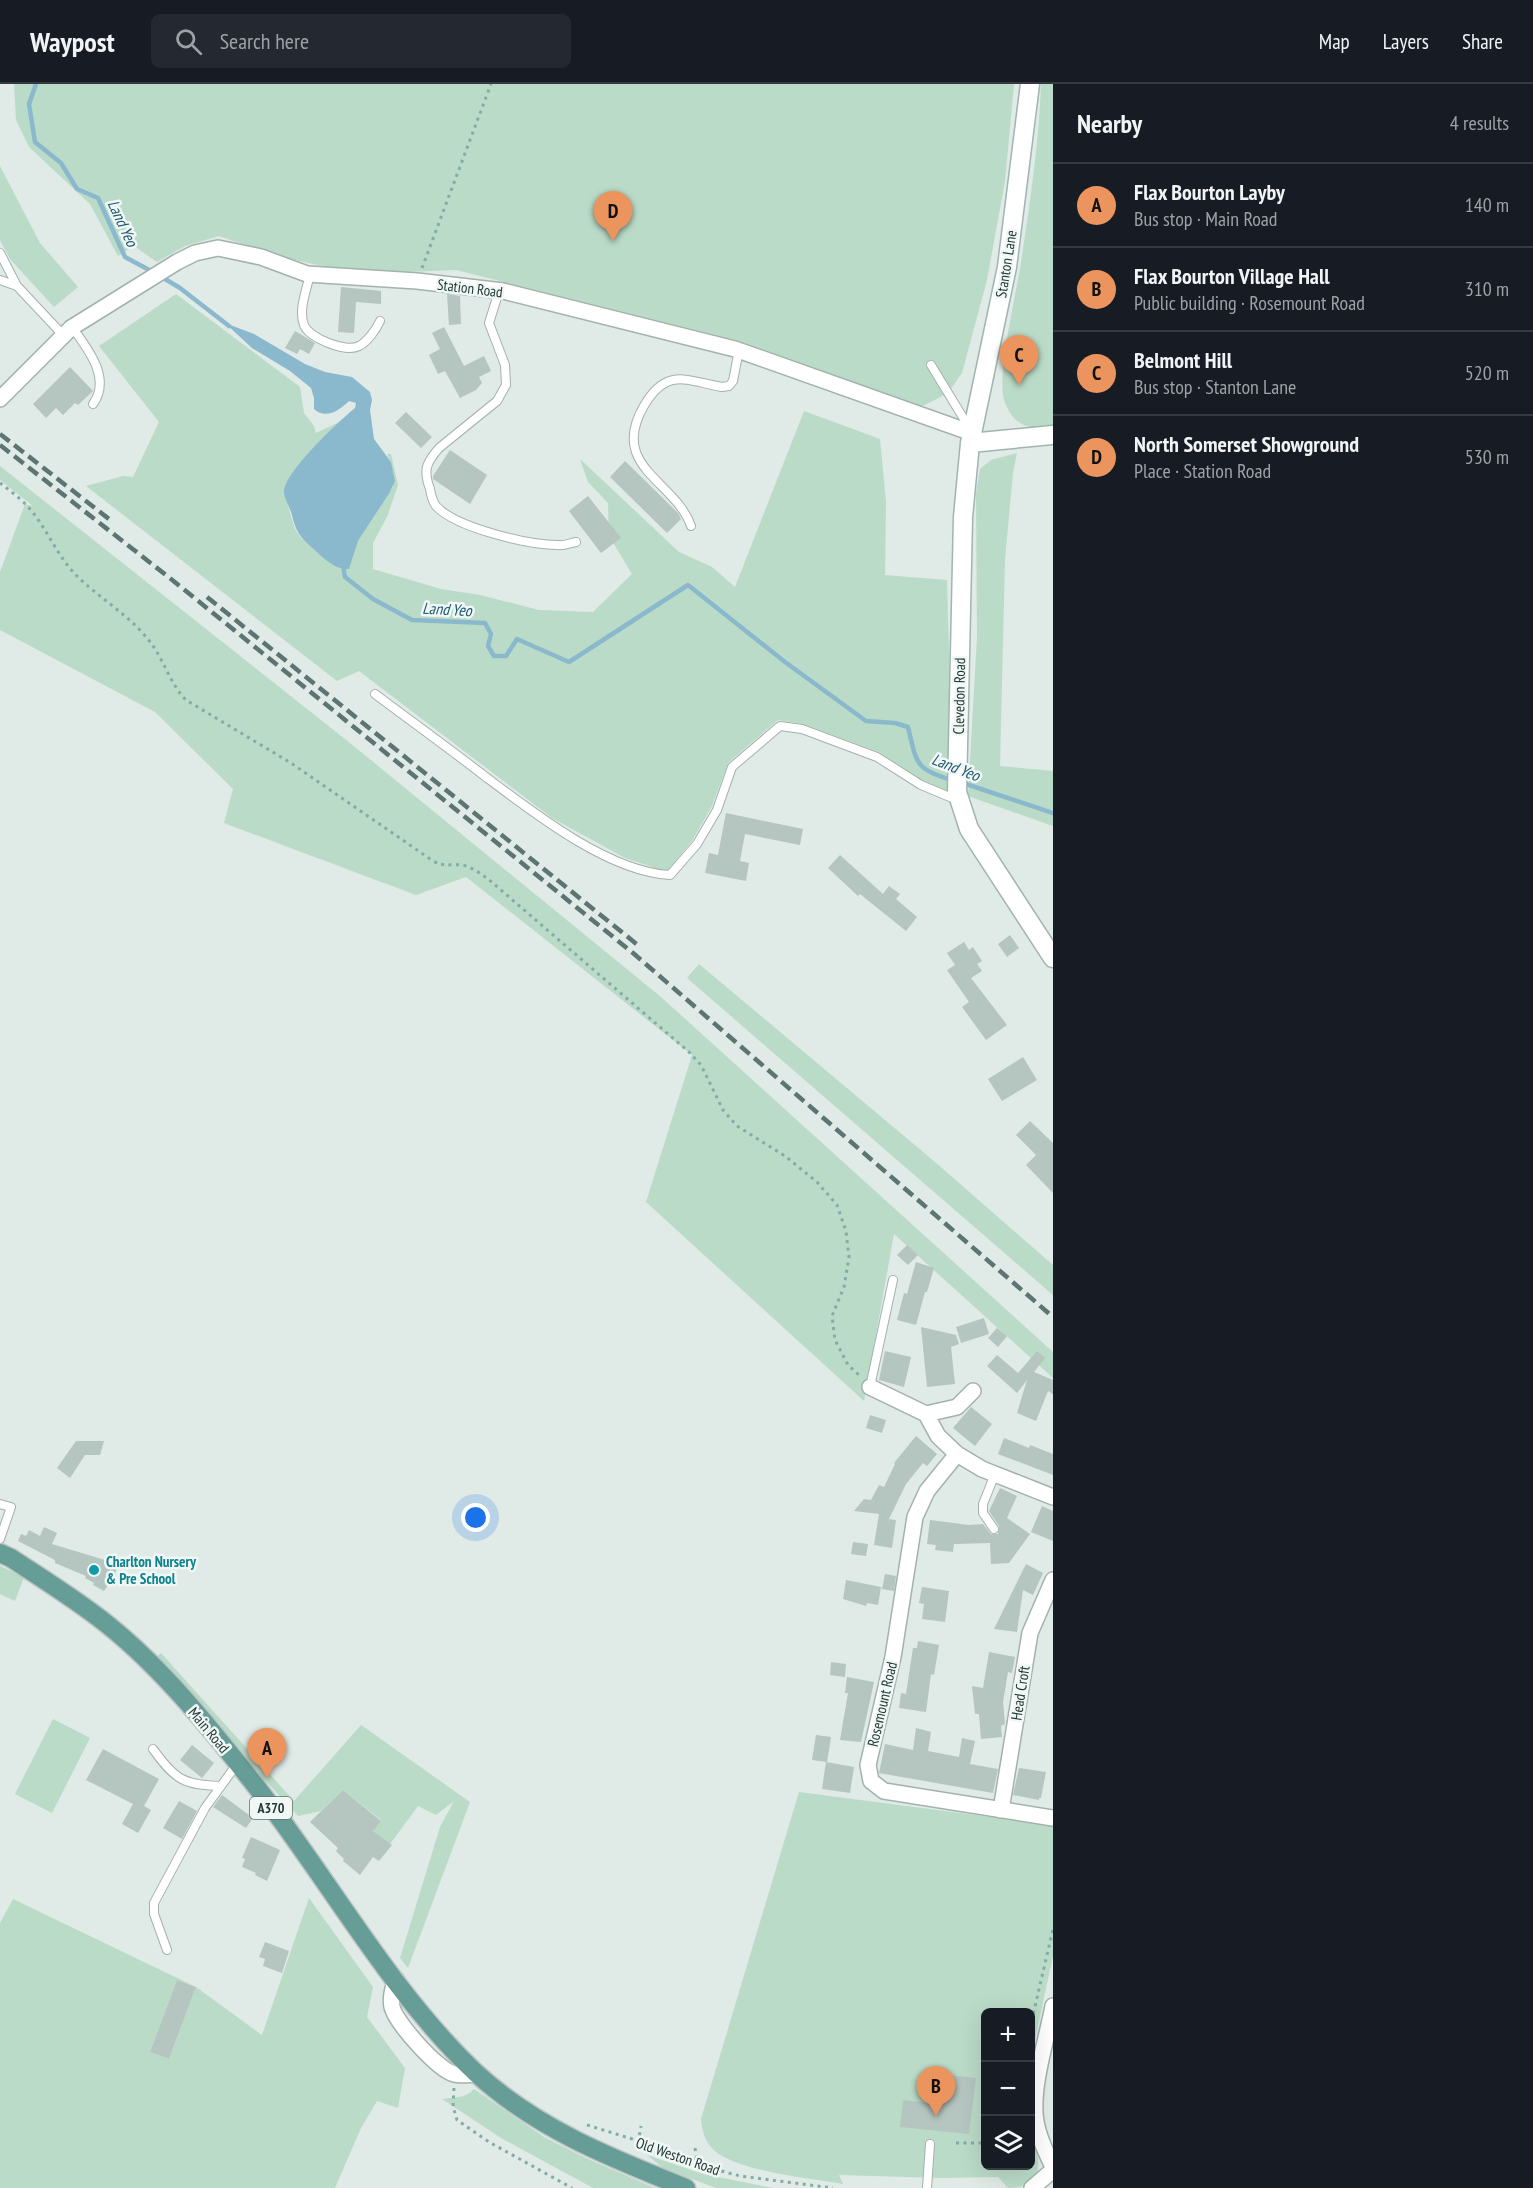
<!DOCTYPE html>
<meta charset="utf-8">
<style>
:root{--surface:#171b24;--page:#242831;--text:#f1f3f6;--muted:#9ea1a6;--line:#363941;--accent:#eb945d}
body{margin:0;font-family:"PT Sans Narrow",sans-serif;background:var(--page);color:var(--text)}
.controls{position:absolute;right:18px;bottom:18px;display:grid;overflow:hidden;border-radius:9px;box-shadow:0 6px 24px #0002}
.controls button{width:54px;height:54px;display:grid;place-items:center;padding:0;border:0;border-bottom:2px solid var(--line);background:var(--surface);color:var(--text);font:30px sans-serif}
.you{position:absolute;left:476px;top:1434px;width:21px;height:21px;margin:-15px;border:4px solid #fff;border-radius:50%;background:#1a73e8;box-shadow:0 0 0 9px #1a73e833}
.badge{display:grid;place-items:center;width:39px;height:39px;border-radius:50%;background:var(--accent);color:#111;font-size:20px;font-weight:700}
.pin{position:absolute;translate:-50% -50px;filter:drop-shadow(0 2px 3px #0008)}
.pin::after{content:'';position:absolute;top:32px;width:21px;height:18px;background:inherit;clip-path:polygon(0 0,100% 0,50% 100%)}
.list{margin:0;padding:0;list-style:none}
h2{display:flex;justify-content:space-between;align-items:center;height:78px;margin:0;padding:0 24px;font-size:26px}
h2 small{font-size:20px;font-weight:400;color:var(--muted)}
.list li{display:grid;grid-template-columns:39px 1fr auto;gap:18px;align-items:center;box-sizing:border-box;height:84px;padding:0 24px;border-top:2px solid var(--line)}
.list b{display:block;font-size:22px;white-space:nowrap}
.list p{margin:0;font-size:20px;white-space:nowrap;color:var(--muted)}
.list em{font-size:20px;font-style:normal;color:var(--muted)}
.icon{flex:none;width:33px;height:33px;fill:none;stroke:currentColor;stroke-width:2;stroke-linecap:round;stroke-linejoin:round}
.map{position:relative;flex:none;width:1053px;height:2104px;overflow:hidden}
header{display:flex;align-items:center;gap:36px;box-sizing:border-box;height:84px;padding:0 30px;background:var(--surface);border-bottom:2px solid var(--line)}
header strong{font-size:28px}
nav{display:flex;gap:33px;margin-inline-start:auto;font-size:21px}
.search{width:420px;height:54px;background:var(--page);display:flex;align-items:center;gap:15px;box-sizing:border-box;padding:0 21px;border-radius:9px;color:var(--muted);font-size:22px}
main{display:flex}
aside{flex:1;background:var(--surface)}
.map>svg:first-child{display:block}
</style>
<header>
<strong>Waypost</strong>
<div class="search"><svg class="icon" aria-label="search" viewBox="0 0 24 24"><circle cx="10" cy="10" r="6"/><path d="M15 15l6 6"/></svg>Search here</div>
<nav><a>Map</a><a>Layers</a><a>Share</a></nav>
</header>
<main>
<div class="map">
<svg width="1053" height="2104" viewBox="0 0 1053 2104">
<rect width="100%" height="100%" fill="#e0eae7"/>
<path fill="#badbc7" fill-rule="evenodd" d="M14,0H1014L1005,97L987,196L962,289L948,309L921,323L737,256L456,186L406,188L335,185L273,171L219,152L185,162L157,178L134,162L118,172L90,120L29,63L16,36Z
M1041,0H1053V343C1030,346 1015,343 1005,319C995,295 1017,208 1021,178C1030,119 1039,59 1041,0Z
M0,82L40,159L78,203L54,223L10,175L0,156Z
M176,210L300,303L304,329L314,342L316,349L339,338L301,378L284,409L295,445L302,455L325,474L350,480L358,457L393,403L391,378L387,370H391L398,401L387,433L373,459V485L441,505L480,511L539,526L593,528L632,490L609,452L608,419L588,398L580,375L679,468L712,483L735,503L804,327L880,355L886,418L885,491L947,496L951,640V709L921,696L879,668L803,640L778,636L728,679L712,722L692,757L668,786L658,785L625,774L552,734L359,587L337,597L86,402L123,392L133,393L159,338L99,262Z
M1017,369L1013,389L1005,475L1000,682L1053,687V742L968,712L977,554L976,410L980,385L991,376Z
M0,382L350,659L661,913L1053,1268V1294L894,1150L864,1317L646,1118L692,971L466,793L416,811L224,739L233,705L155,628L0,546V488L25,420L33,422L0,396Z
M699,880L935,1078L1053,1181V1211L687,894Z
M0,1482L24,1493L15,1517L0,1510Z
M161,1569L294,1717L361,1641L470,1718L408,1884L400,1874L440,1743L454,1717L436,1731L418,1722L390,1760L373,1747L381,1736L343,1706L321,1727L298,1732L154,1576Z
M53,1635L90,1654L52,1729L15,1710Z
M799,1708L1053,1741V1872L1031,1974L1030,1928H986V2082H1030L1031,2046C1039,2073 1049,2104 1008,2104L998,2093L941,2094L839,2091L843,2100C809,2094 743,2088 716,2068C706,2060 702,2048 701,2035Z
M309,1814L373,1903L367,1933L405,1984L398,2024L377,2017L361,2044L335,2104H0V1839L13,1815L196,1903L262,1951ZM177,1896L196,1903L169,1975L150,1968Z
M474,2005L544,2053L588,2075L655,2104H593L501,2054L442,2015C454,2013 465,2015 474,2005Z
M647,2071L703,2090L773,2104H716L663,2084Z"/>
<path fill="#8ab9cd" d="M225,239L254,250L305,280L325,288L352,293L370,308L372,316L370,326L374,355L391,378L395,397L390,408L358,457L349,485C333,486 321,471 310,462C299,452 295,445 292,431C290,424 285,416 284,409C282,390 340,336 355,324L356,319L349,317C340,326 326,336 314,325V314L311,304L290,287L252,264Z"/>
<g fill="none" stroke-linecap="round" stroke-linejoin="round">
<path stroke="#8ab9cd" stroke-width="4.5" d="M36,0L29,20L35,58L61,79L77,105L98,114L125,173L153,188
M160,192L180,204L229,242
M343,481L345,493L373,515L412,536L485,539L491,550L488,562L494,572H506L517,555L569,578L688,501L785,578L866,637L895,639L908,643C917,679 914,685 952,696
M963,699L1053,729"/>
</g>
<path fill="#b5c5c0" d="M341,203L381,207V220L356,218L354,249L338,248Z
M447,210L460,212L461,240L449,241Z
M444,243L464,282L484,272L491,287L479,293L482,299L476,306L460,314L445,287L438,290L429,271L440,265L432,249Z
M295,247L315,259L309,270L300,265L297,270L285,264Z
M70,283L93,307L78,321L75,319L63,331L56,324L46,334L33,320Z
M406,328L432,353L421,364L395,339Z
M450,366L487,391L470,420L433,395V392Z
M625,377L678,429L681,435L667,449L610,393Z
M588,412L621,454L601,469L569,427Z
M726,729L803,745L800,761L745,750L740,777L749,779L746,797L705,789L709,769L718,771Z
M840,771L883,810L889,802L900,810L896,815L917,833L906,847L860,810L858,812L828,784Z
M1010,851L1019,864L1007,873L998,860Z
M964,858L969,866L973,863L982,877L977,880L982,887L971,894L1007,941L986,956L962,923L969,918L947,886L955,881L947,869Z
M1023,973L1037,996L1002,1017L988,995Z
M1030,1037L1053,1059V1109L1026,1081L1036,1071L1016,1051Z
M907,1161L918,1171L908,1181L897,1171Z
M916,1178L934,1184L927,1208H925L916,1241L897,1236L904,1209L907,1210Z
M984,1234L989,1250L961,1259L956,1243Z
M921,1243L956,1251L959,1260L951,1263L955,1300L927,1303Z
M997,1244L1007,1252L998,1263L988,1254Z
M885,1267L911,1273L904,1303L879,1296Z
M1037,1267L1045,1274L1034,1288L1053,1296V1310L1048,1307L1036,1337L1017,1329L1027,1296L1017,1309L987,1282L997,1271L1018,1289Z
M971,1323L992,1340L975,1362L953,1344Z
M870,1331L886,1336L882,1349L866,1344Z
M916,1352L937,1370L927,1382L923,1379L906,1400L889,1435L896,1436L892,1464L874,1461L879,1430L854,1427L864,1415L871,1416L879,1401L884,1403L895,1380L894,1379Z
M1004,1354L1029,1364L1030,1361L1053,1370V1391L998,1370Z
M76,1357H104L100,1371H85L70,1394L57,1384Z
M1000,1404L1017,1412L1007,1434L1030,1450L1009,1479L991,1480L990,1459L954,1460L953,1468L935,1466L936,1461L927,1460L930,1436L969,1441L983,1440L991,1450H998L999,1442L989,1427Z
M1042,1422L1053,1427V1457L1031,1448Z
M44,1443L57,1449L52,1460L118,1480L114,1493L104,1507L93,1501L94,1499L85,1494L86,1492L55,1479V1476L18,1457L21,1450L26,1452L29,1446L40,1452Z
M853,1458L868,1460L866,1472L851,1470Z
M1026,1480L1043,1489L1033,1511L1023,1506L1017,1548L994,1545Z
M885,1490L896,1492L894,1507L882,1505Z
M846,1496L881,1503L878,1521L867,1519L866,1522L843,1515Z
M922,1503L949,1507L945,1538L922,1535L924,1520L919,1519Z
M918,1557L939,1561L934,1591L931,1590L926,1628L899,1624L901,1609L906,1610L913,1564H917Z
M989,1568L1015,1573L1012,1589L1008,1588L1003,1618L1005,1640L1001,1642L1002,1653L981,1655L979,1630H975L972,1602L983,1604Z
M831,1578L846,1580L845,1593L830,1591Z
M847,1593L874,1598L861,1658L840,1656L848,1609H845Z
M916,1644L931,1648L928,1667L959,1673L962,1654L975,1657L970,1680L998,1685L993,1709L879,1689L885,1660L913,1666Z
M816,1651L831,1653L827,1678L812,1676Z
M192,1661L214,1679L202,1694L180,1676Z
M103,1665L159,1695L144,1722L151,1726L138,1749L122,1740L133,1720L86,1696Z
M826,1678L854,1683L850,1709L822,1705Z
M1019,1684L1046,1688L1041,1714H1039V1716L1013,1711Z
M343,1706L381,1737L373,1747L392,1761L379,1777L373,1773L360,1791L343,1777L344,1775L336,1767L338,1764L310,1738Z
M222,1711L253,1734L246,1744L213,1723Z
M179,1717L197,1727L182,1755L163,1744Z
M251,1753L280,1766L267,1797L255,1791L256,1789L242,1783L245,1775L242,1774Z
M265,1858L289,1867L282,1889L263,1882L265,1875L259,1873Z
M177,1896L196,1903L169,1975L150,1968Z
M949,1991L976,1994L969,2050L900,2043L903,2016L936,2020L948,2011Z"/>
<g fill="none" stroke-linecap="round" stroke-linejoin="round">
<defs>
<path id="lane" d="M0,169L17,202L63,251
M310,190C307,205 298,226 304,241C309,254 346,269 359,262C367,258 376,246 380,237
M0,196L17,202
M499,207L489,239L505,281L506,301L497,317L439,364C426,379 423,386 430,405C431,411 433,418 436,422C456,444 529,461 558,461C564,462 570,459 576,458
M72,243C87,264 112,294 93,320
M931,281L970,345
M691,442C675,396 607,383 645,320C668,283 687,297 722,303L729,302L733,297L739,266
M375,610C411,637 447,663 482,690C531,727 608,788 670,791L697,760L717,726L732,683L780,642L802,645L877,673L921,701L957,716
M870,1303L893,1196
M0,1420L11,1423L0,1455
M994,1445L983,1429V1420L995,1390
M153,1665C175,1696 184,1701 221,1702
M167,1866L154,1830V1819L205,1724L237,1680
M927,2104L930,2060"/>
<path id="street" d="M0,315L71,244L177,178L195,169L218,164L261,173L307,190L417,197L503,207L735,265L972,349
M870,1303L926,1330L938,1352L957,1370L927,1407L915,1433L893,1573L868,1681L871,1697L884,1707L1053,1734
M926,1330L957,1323L973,1307
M957,1370L982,1385L1053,1413
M1001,1726L1030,1549L1053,1496
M396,1895C393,1904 390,1913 392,1923C396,1939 438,1986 454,1990C461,1992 470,1990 477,1990
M1053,1922C1047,1954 1033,1997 1035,2029C1036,2048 1045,2066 1053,2083
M1032,2104L1053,2086"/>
<path id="secondary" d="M1030,0L1007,183L970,359L963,433L957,708L969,745L1053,874
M970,359L1053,351"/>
<path id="primary" d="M0,1469L11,1474C44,1496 77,1516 108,1541C164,1586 211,1645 255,1701C328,1794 390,1908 476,1989C537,2045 611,2074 686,2104"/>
</defs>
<use href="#lane" stroke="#a3b2ae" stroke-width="10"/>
<use href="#street" stroke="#a3b2ae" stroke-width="18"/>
<use href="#secondary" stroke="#a0b5b0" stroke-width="21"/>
<use href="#primary" stroke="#bdc4c3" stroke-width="21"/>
<path stroke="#82aca5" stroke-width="3" stroke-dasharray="3 4.5" stroke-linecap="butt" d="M422,184L491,0
M0,399C12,408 25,418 34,430C50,451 59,475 79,494C101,515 127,530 147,554C164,574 169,599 186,616L291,679L433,777C445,783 448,780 461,781C471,782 479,789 487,794L689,968L701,981L723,1026L737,1042L785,1072L817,1098L837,1121L846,1147L849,1173L844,1203L832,1232L835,1256L848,1281L861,1293
M1030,1944L1053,1845
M454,2004L453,2022L457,2036L489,2058L572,2104
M587,2041L697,2075L714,2085L740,2092L833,2104
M956,2059H981L986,2052
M695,2064L697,2075
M637,2066L641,2042"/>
<use href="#lane" stroke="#fff" stroke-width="8"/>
<use href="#street" stroke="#fff" stroke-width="15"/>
<use href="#secondary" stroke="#fff" stroke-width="18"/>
<use href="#primary" stroke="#669e97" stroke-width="18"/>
<path stroke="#5c7572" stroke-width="4.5" stroke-dasharray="12 6" stroke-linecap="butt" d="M0,350L109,435
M0,361L171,495L633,869L1053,1233
M207,513L639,862"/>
</g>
<circle fill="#0f9aa8" stroke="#f0f7f5" stroke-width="2" cx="94" cy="1486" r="6"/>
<g text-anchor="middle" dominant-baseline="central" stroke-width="5" stroke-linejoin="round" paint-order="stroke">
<rect fill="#f0f7f5" stroke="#60736f" stroke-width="1.5" x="250" y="1713" width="42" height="22" rx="4.5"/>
<g font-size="14" font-weight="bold" fill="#223a36">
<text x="271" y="1724">A370</text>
</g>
<g font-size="15" fill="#223a36" stroke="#f0f7f5">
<text transform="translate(1006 180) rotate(-81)">Stanton Lane</text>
<text transform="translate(470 204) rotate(7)">Station Road</text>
<text transform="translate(959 612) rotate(-89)">Clevedon Road</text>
<text transform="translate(1020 1609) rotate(-81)">Head Croft</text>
<text transform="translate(882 1620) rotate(-77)">Rosemount Road</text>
<text transform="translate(209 1646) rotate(50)">Main Road</text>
<text transform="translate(678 2072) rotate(19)">Old Weston Road</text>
</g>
<g font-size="15" font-weight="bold" fill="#0d838f" stroke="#f0f7f5" text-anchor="start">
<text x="106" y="1477">Charlton Nursery<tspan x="106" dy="17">&amp; Pre School</tspan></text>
</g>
<g font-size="16" font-style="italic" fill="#1f5972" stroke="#f0f7f5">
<text transform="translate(123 139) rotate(65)">Land Yeo</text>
<text transform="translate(447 525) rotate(3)">Land Yeo</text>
<text transform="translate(956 683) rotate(21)">Land Yeo</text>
</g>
</g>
</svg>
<div class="controls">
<button>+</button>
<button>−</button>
<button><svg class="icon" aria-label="layers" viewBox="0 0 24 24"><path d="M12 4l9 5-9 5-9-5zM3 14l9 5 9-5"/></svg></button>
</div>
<div class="you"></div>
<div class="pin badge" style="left:267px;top:1694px">A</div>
<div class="pin badge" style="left:936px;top:2032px">B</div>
<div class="pin badge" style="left:1019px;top:301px">C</div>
<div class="pin badge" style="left:613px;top:157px">D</div>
</div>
<aside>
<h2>Nearby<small>4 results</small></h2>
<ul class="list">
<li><span class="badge">A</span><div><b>Flax Bourton Layby</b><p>Bus stop · Main Road</p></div><em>140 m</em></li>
<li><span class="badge">B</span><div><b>Flax Bourton Village Hall</b><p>Public building · Rosemount Road</p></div><em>310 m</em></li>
<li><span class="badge">C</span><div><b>Belmont Hill</b><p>Bus stop · Stanton Lane</p></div><em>520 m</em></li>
<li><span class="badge">D</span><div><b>North Somerset Showground</b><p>Place · Station Road</p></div><em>530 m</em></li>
</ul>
</aside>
</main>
